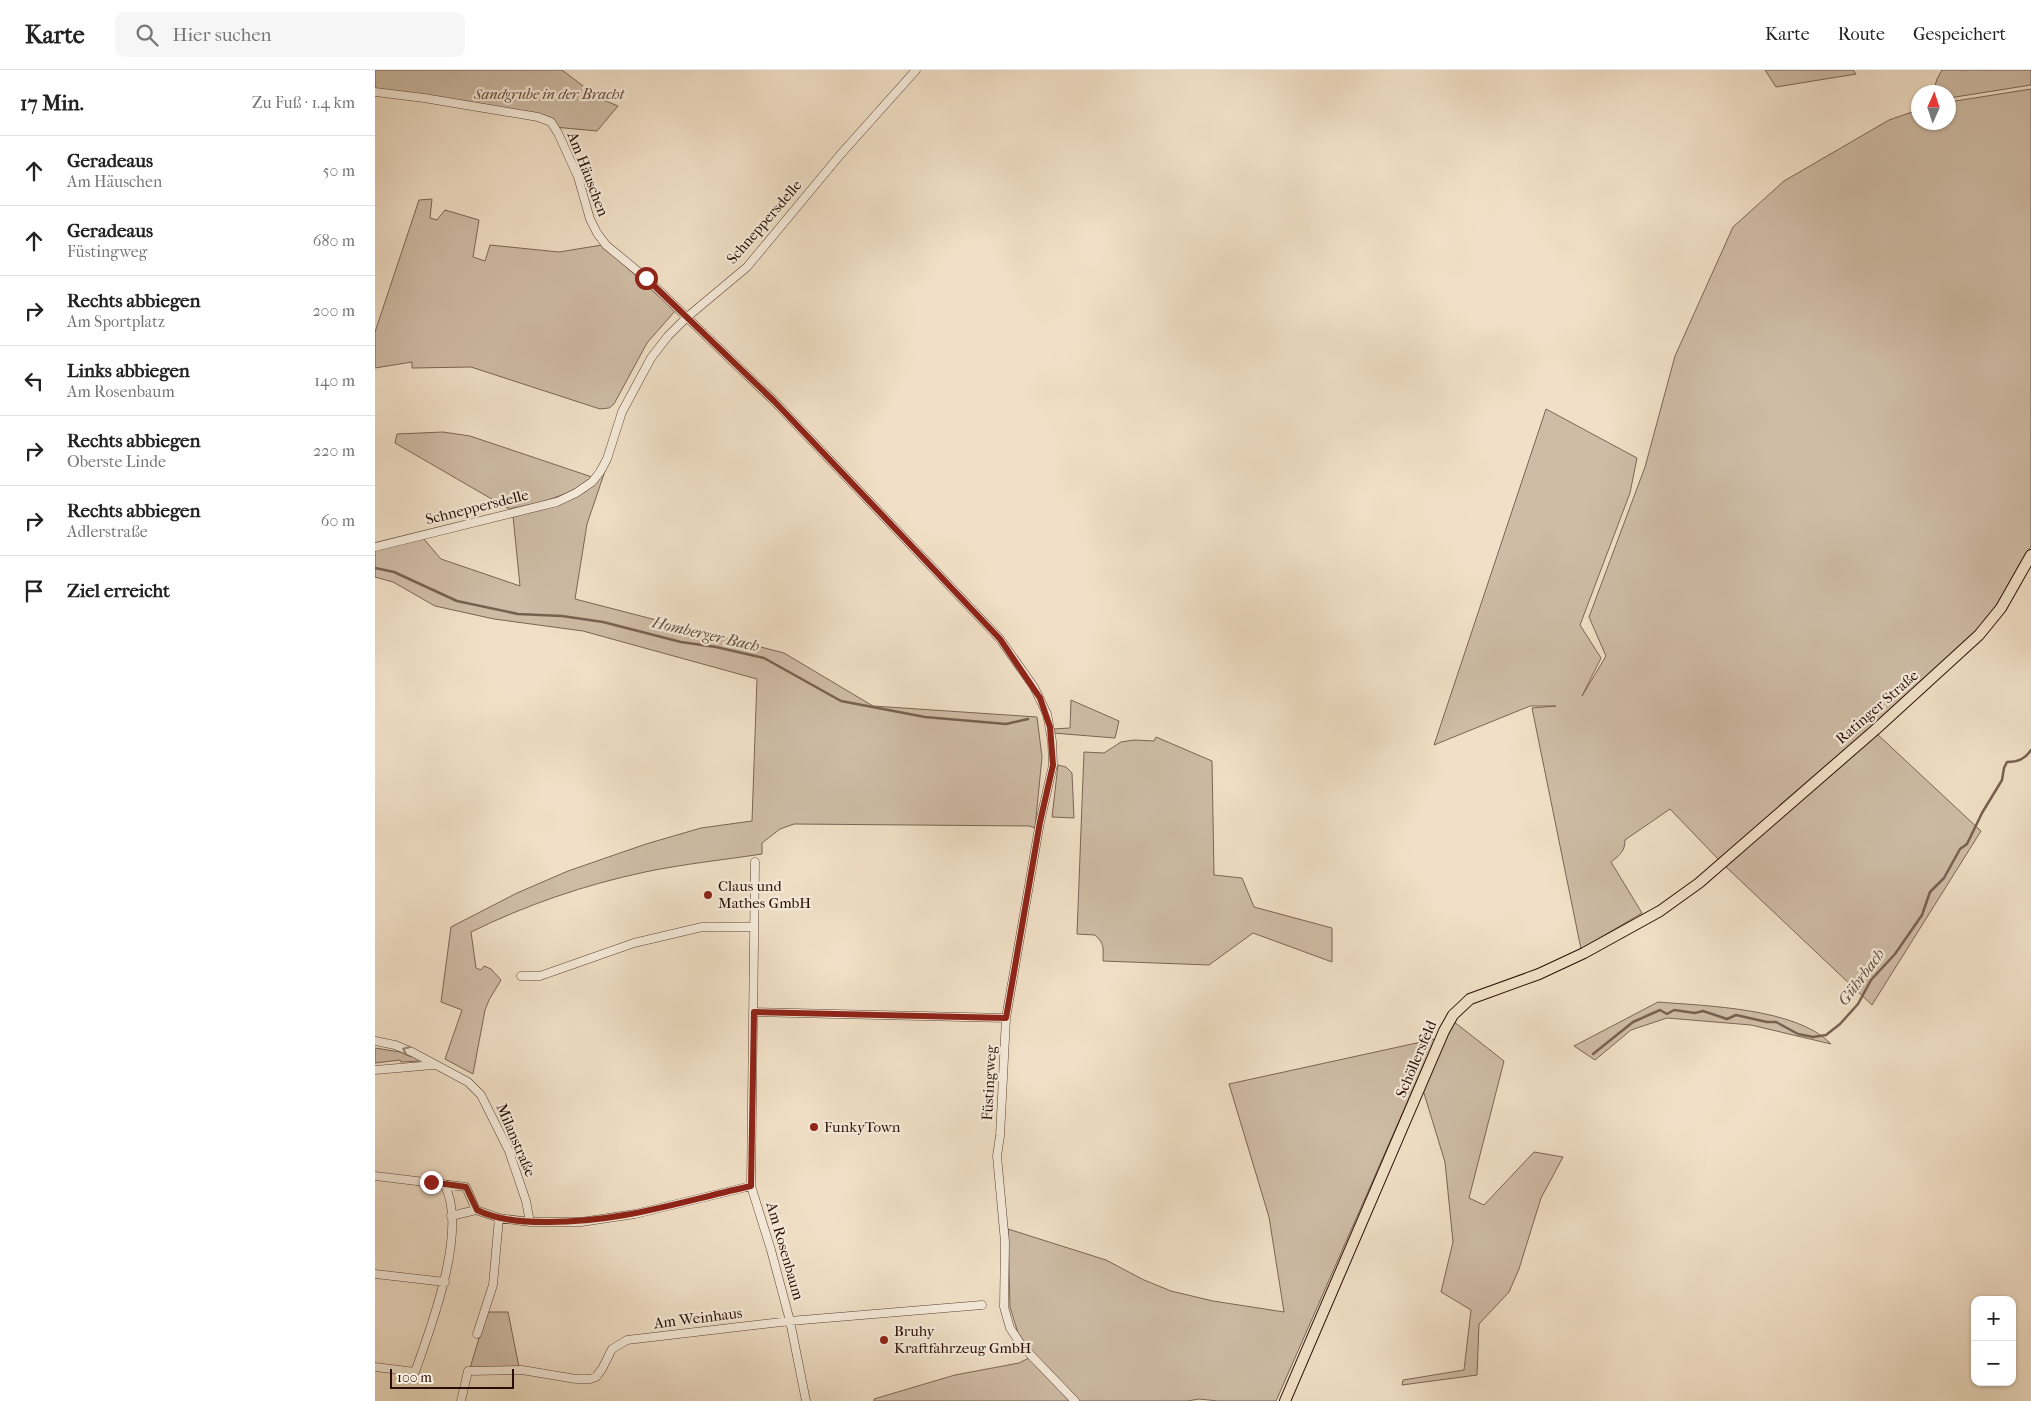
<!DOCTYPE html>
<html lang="de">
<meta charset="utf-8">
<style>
:root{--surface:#fff;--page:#f6f6f6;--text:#222;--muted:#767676;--line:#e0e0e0}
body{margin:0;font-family:"IM FELL French Canon",serif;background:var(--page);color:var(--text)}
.controls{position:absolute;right:15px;bottom:15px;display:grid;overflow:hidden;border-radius:10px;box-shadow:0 1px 4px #0004}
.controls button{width:45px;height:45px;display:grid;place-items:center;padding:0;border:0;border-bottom:1px solid var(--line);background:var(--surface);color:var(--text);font:25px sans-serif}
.compass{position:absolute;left:1536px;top:15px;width:45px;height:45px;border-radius:50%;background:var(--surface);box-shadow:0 1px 4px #0004;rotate:3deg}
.scale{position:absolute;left:15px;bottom:12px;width:124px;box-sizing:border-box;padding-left:5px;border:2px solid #290d04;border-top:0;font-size:14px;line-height:18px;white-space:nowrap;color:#290d04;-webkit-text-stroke:4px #f6ebdb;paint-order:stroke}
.stop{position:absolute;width:15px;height:15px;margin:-11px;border:4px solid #8f2418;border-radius:50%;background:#fff}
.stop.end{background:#8f2418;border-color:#fff;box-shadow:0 1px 5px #0008}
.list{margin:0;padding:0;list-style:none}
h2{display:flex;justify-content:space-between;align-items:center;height:65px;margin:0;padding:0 20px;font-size:21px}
h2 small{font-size:16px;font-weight:400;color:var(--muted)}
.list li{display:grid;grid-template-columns:32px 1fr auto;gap:15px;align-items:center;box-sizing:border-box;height:70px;padding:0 20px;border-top:1px solid var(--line)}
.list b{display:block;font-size:19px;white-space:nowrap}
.list p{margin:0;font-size:16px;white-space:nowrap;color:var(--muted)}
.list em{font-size:16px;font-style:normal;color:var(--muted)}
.icon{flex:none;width:28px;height:28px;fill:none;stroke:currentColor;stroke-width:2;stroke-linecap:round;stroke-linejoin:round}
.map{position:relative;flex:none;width:1656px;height:1331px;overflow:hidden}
header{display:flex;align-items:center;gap:30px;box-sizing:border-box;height:70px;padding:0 25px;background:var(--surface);border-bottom:1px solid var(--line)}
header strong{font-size:24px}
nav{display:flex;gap:28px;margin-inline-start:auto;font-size:18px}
.search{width:350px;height:45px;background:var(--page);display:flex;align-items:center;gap:12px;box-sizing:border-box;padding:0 18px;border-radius:10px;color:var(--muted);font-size:19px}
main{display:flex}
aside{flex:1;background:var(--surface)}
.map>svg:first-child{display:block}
</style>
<header>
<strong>Karte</strong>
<div class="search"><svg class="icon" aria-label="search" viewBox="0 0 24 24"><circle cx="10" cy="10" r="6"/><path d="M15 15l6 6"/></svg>Hier suchen</div>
<nav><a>Karte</a><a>Route</a><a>Gespeichert</a></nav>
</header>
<main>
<aside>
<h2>17 Min.<small>Zu Fuß · 1.4 km</small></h2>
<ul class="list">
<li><svg class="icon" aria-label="ahead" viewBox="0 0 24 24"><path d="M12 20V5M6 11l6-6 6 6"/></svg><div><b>Geradeaus</b><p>Am Häuschen</p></div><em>50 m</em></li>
<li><svg class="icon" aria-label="ahead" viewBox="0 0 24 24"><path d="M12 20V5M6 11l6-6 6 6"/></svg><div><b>Geradeaus</b><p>Füstingweg</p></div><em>680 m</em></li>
<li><svg class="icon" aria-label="right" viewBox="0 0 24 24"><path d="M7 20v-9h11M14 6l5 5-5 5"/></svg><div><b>Rechts abbiegen</b><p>Am Sportplatz</p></div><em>200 m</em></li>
<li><svg class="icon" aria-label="left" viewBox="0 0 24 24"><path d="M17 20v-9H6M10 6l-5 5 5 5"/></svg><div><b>Links abbiegen</b><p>Am Rosenbaum</p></div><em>140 m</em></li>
<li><svg class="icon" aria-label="right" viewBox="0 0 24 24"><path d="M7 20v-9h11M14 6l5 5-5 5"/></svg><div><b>Rechts abbiegen</b><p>Oberste Linde</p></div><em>220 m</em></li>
<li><svg class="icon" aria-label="right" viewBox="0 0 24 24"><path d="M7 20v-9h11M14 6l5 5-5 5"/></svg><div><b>Rechts abbiegen</b><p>Adlerstraße</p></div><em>60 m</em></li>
<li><svg class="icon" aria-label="arrive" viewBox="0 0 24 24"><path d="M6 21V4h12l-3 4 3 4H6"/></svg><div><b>Ziel erreicht</b></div></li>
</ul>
</aside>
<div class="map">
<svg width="1656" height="1331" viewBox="0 0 1656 1331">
<rect width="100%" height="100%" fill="#f1e0c7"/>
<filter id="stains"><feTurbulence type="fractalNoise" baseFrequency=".004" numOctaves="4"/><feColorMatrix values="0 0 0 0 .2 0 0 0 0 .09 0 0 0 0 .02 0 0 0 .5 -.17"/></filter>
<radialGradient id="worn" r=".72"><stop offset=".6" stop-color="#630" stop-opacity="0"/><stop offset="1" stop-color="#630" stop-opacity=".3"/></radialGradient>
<path fill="#cfbca6" stroke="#7c6455" d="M0,0H187L224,28L243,36L222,61L179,57L174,51L0,23Z
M1390,0H1478L1481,4L1401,17Z
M1567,0H1656V15L1574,28V22H1558L1562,9Z
M1656,19V476C1639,508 1623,537 1600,564L1345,791L1295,739L1250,770C1250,781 1245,785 1236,792L1267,843L1206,879L1157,638L1181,636H1155L1059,675L1171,339L1262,388L1255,423L1205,555L1226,588L1207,626L1231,586L1214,547L1270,397L1300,286L1358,157L1409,111L1514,50L1543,40L1544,52H1574V32Z
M57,129L55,148L62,150L70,140L104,150L98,187L110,191L115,175L184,182L227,175L300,241L272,273L239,334L234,338L225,339L96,297L37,298V292L0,298V262L44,130Z
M68,362L95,366L217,407C195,427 162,433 134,439L20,373L22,364Z
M230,401L212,454L200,529L409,583L498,636L662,647L667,687L660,758L654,756L419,754L405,759L387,773V784C348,790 308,794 270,802C209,815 151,835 96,862L101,898L106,900L109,896L116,899L126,910L114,930L110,940L98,1004L70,989L87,940L66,932L76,857L142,823L193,801L271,774L326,758L377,751L382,609L208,561L119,549L60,536L18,512L0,507V478L48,468L66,489L145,516L138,446C178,436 202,433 230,401Z
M696,630L744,651L740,668L678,663L677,659L695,658Z
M1501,663L1606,761L1497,935L1350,796Z
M781,667L837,691L839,805L867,808L879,837L957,858V892L878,863L834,895L728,891C728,878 730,874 720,865L702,864L709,682L729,683L746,672L759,670L779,671Z
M683,695L691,697L697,703L699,748L677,747Z
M1283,932C1331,936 1422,938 1456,974L1376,955L1292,948L1256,960L1220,990L1199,976Z
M1078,951L1129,991L1094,1128L1109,1135L1159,1082L1188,1087L1166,1128L1144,1199L1134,1222L1104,1254L1102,1305L1027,1315L1028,1310L1089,1300L1096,1240L1066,1222L1078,1172L1070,1092L1048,1020Z
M1060,969L901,1331H843L824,1329L812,1331H499V1329L580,1305L644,1293L660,1285L643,1263L635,1237L633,1159L731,1190L769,1210L796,1221L838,1231L909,1242L894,1147L854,1014Z
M0,978L25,982L36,987L38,986L47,991L26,992L25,990L0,993Z
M112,1242H133L144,1297L95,1298Z"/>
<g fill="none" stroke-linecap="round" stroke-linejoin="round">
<path stroke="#786051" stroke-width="2.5" d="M0,498L19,502L82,531L143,544L187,546L228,552L306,572L341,577L389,588L466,631L550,647L631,654L653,649
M1218,984L1258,952L1285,940L1292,944L1299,940L1320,943L1328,941L1352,949L1361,945L1392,952H1401L1423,964L1438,967L1451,965L1465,954L1483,934L1496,910L1520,884L1547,845L1555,822L1569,808L1585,779L1592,774L1607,743L1627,710L1629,698L1632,692C1643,692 1650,689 1656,680"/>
<defs>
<path id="minor" d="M0,22L49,28L163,47L176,52L183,63L203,107L215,149L222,163L231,175L271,208L399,331L625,569L659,617L672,644L677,671L678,695L665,752L631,948L625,1066L622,1086L630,1172L629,1237L635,1258L647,1276L700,1331
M0,477L182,432L201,423L217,412L225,402L232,389L247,342L276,288L293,266L311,248L372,197L465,85L541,0
M380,792L376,1116L396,1180L415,1251L431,1331
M146,906H165L259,873L327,857H379
M379,942L631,948
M0,971L20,975L37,982L93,1012L106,1025L134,1081L151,1131L155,1152
M0,1000L58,995
M0,1106L91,1117L101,1140
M101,1140L124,1148L155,1152H206L260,1144L376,1116
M76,1146L101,1140
M0,1204L70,1212
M102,1264L118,1215L124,1148
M0,1297L40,1302C56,1257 94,1158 69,1114
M86,1331L93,1301L147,1300L201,1309H215L221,1307L227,1299L237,1279L252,1270L415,1251L607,1235"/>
<path id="major" d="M910,1331L1069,961L1078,945L1095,929L1164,904L1209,883L1285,841L1324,813L1500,660L1604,565L1626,538L1656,485"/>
</defs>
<use href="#minor" stroke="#5b4235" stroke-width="9"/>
<use href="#major" stroke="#290d04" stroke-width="12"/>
<use href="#minor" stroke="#f6ebdb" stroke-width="8"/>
<use href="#major" stroke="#f1e0c7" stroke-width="10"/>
</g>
<defs><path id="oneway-chevron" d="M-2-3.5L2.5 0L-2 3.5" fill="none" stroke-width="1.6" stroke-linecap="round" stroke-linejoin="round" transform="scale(1.25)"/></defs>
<use stroke="#9a877a" href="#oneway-chevron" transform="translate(31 980) rotate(-156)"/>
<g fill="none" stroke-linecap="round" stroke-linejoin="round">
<path stroke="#8f2418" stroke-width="6" d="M56,1112L91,1117L102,1140C122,1150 146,1152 169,1152C244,1153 304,1132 376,1116L379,942L631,948L665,752L678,695L675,657L665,628L625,569L399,331L271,208"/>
</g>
<g fill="#8f2418" stroke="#f6ebdb" stroke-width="2">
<circle cx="333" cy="825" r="5"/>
<circle cx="439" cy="1057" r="5"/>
<circle cx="509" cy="1270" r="5"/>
</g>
<g text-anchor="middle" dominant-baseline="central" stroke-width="4.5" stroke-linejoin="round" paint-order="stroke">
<g font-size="15" font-style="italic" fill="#634a3d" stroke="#f6ebdb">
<text x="174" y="24">Sandgrube in der Bracht</text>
</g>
<g font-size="15" fill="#290d04" stroke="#f6ebdb">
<text transform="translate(213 104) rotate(69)">Am Häuschen</text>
<text transform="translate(389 152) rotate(-49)">Schneppersdelle</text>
<text transform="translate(102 437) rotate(-14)">Schneppersdelle</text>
<text transform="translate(1502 637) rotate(-41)">Ratinger Straße</text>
<text transform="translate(1041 989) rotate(-67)">Schöllersfeld</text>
<text transform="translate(614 1013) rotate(-87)">Füstingweg</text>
<text transform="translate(141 1070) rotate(67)">Milanstraße</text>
<text transform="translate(410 1181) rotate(74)">Am Rosenbaum</text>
<text transform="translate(323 1248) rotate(-7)">Am Weinhaus</text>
</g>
<g font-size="15" fill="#290d04" stroke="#f6ebdb" text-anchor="start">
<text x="343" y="816">Claus und<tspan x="343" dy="17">Mathes GmbH</tspan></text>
<text x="449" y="1057">FunkyTown</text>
<text x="519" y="1261">Bruhy<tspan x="519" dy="17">Kraftfahrzeug GmbH</tspan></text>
</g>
<g font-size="16" font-style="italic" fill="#644c3e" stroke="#f6ebdb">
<text transform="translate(331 564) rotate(13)">Homberger Bach</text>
<text transform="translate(1486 907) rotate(-53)">Gührbach</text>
</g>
</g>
<rect width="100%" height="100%" filter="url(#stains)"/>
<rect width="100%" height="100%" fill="url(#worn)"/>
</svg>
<div class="controls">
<button>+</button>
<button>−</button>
</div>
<svg class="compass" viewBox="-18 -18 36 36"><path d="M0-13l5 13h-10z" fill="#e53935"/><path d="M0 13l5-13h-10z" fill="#767676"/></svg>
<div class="scale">100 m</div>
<div class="stop" style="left:271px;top:208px"></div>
<div class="stop end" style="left:56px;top:1112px"></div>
</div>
</main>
